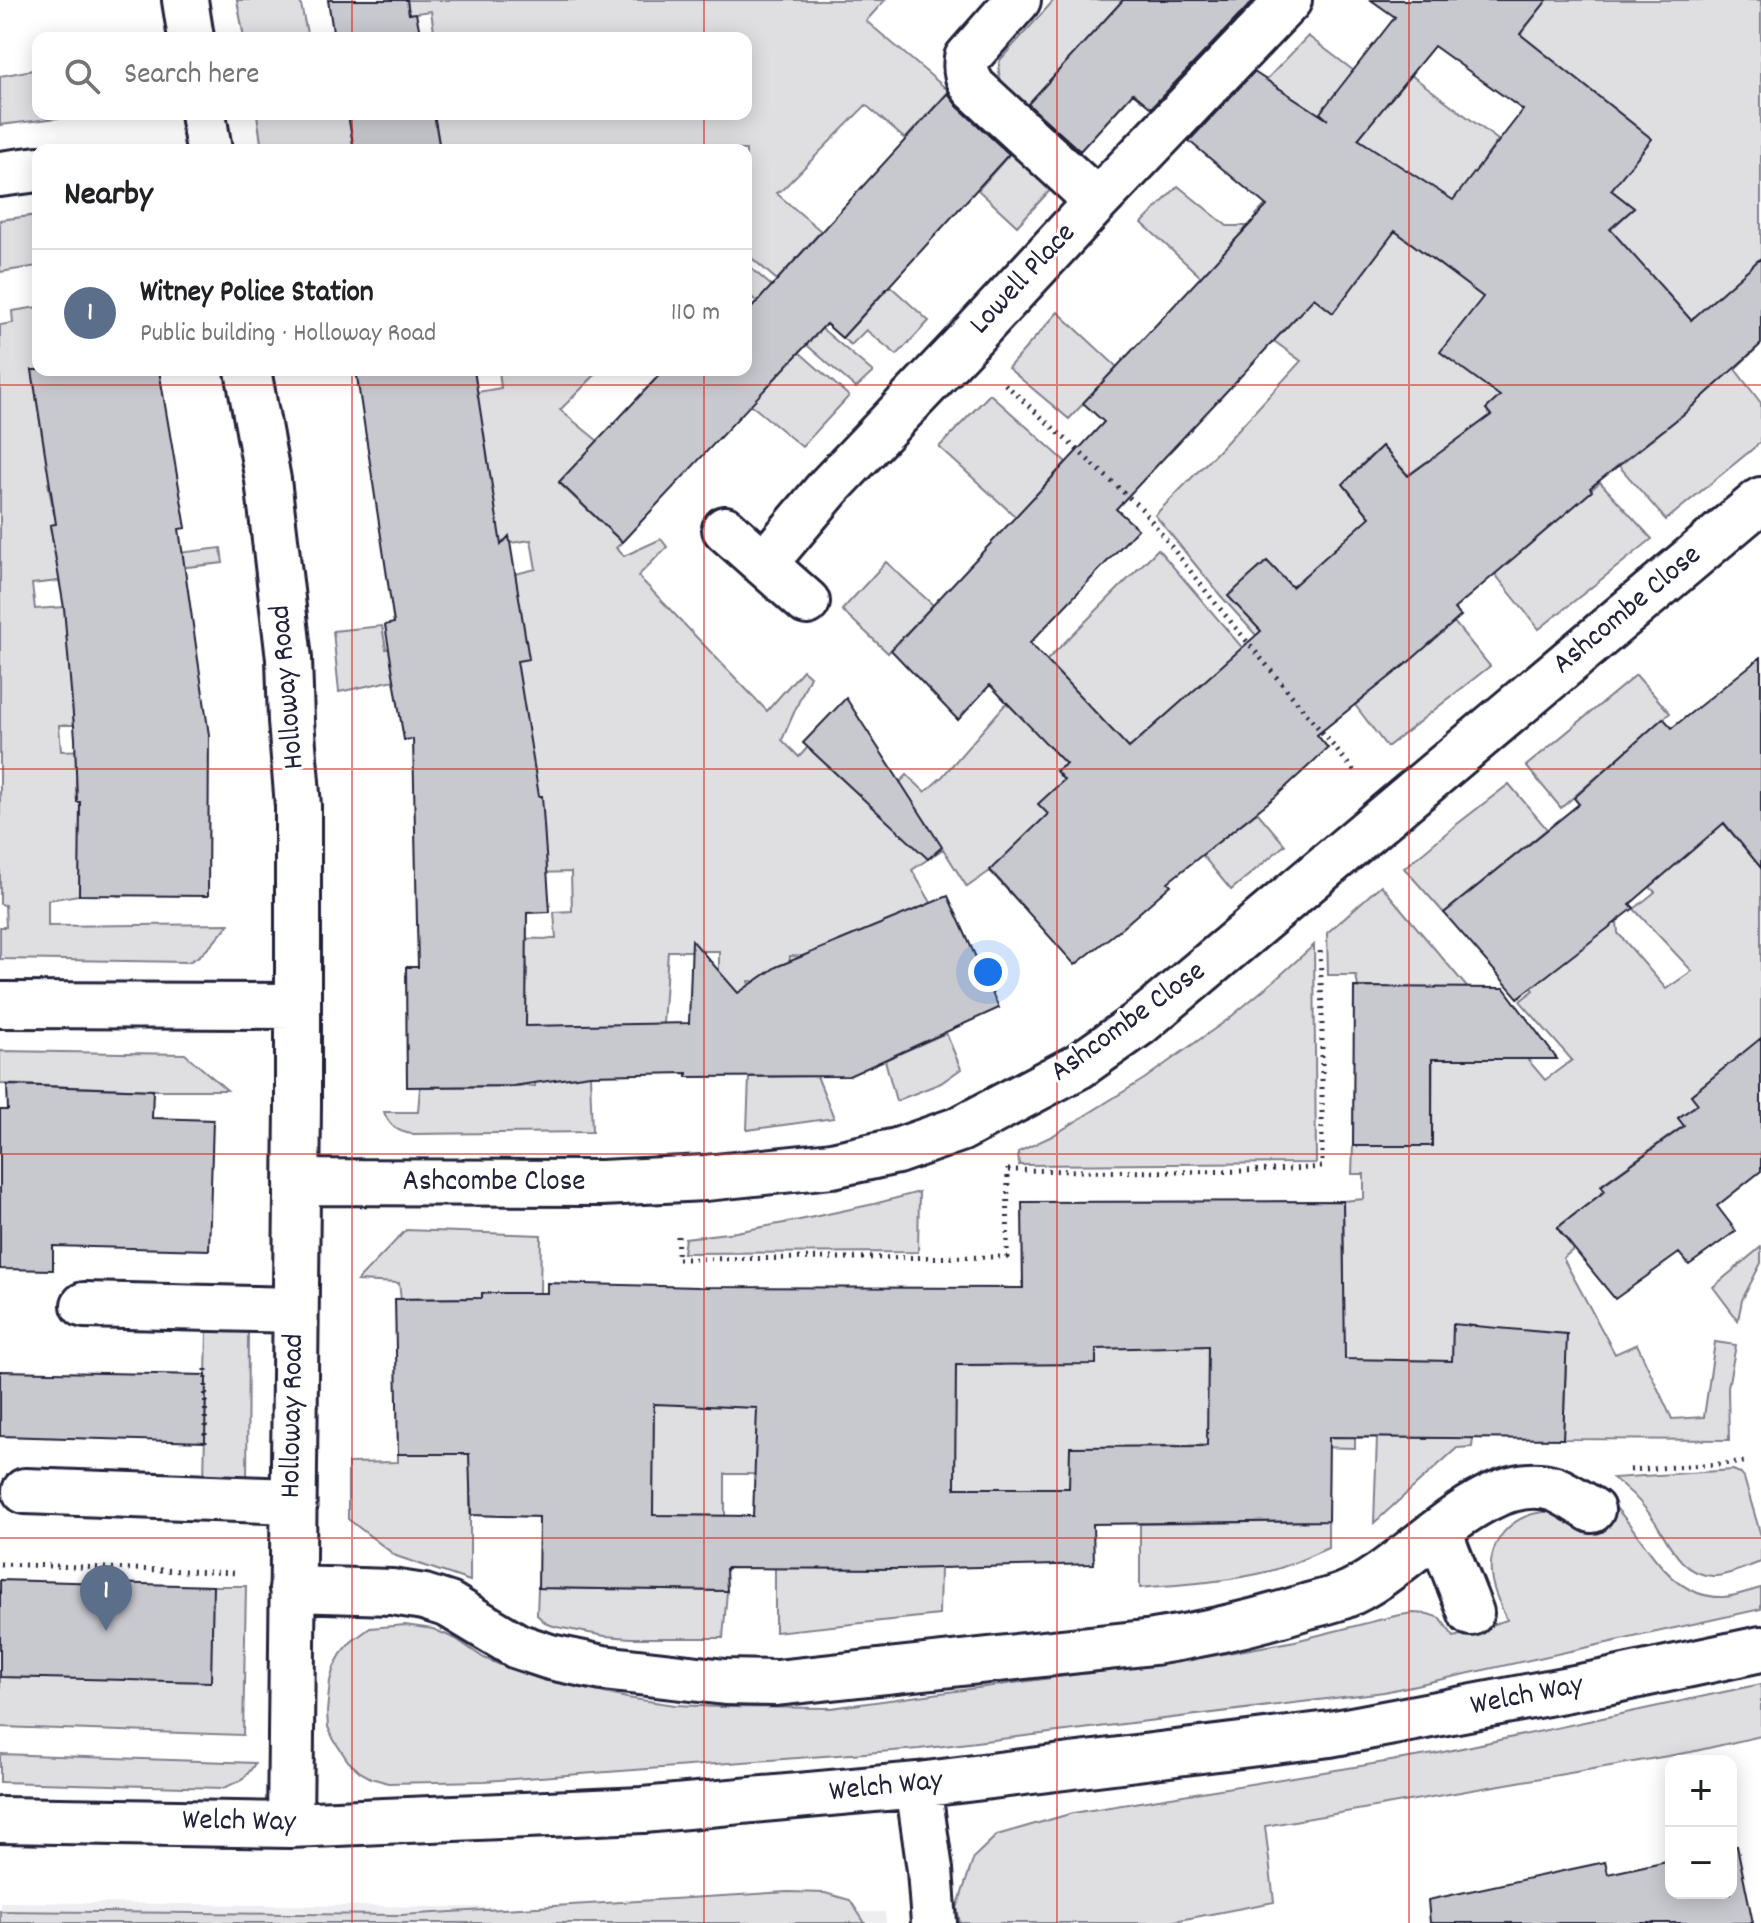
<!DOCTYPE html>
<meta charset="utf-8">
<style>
:root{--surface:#fff;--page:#f2f2f2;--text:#202124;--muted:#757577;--line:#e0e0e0;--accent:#db2777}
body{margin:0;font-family:Dekko,sans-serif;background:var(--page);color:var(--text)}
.controls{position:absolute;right:24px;bottom:24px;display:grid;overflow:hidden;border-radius:16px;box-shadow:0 4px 20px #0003}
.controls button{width:72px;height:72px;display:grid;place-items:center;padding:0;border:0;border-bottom:2px solid var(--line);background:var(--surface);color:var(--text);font:40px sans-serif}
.you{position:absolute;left:988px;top:972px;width:28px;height:28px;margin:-20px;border:6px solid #fff;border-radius:50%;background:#1a73e8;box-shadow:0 0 0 12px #1a73e833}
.badge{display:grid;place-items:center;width:52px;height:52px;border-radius:50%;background:var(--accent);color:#fff;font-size:26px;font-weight:700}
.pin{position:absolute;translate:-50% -66px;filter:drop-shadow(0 2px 4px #0008)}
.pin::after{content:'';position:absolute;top:42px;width:28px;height:24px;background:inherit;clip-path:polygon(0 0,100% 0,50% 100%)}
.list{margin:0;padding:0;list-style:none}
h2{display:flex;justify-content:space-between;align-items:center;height:104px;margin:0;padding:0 32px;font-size:34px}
h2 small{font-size:26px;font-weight:400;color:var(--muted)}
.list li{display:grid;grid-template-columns:52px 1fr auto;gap:24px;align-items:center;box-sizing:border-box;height:128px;padding:0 32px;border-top:2px solid var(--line)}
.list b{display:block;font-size:30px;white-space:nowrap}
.list p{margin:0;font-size:26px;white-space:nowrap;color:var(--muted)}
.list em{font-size:26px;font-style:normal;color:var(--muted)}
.icon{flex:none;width:44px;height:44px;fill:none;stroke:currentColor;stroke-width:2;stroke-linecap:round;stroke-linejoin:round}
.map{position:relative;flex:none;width:1761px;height:1923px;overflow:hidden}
.search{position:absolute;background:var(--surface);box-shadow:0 4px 20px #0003;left:32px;top:32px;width:720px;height:88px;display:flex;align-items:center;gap:20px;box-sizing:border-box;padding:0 28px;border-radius:16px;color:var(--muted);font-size:30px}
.panel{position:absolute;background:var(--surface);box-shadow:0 4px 20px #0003;left:32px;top:144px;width:720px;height:232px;border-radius:16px}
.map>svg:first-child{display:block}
</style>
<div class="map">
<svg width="1761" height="1923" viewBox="0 0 1761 1923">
<rect width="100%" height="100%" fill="#fff"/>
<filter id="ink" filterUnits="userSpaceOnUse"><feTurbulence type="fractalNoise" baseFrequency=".0125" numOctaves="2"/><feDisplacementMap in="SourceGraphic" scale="16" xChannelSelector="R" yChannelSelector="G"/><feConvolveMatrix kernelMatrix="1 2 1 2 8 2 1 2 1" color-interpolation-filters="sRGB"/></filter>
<g filter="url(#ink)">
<path fill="#eeeef1" d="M0,1902L885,1912L886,1923H0Z"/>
<path fill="#dfdfe2" stroke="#80808e" stroke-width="2" d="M237,0H300L308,38H244Z
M407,0H885L866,21L949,91L905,139L866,105L783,189L776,193L821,231L777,280L746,253V150H440L434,114H746V38H412V35L434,31L431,11L409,14Z
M1054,0H1123L1025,108C1010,93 994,82 1000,60Z
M1540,0H1761V258L1716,299L1758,347L1735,369L1761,403V442L1666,520L1619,466L1685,413L1734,368L1654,279L1505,392L1486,409L1508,434L1443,481L1426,462L1408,475L1382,446L1361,465L1367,472L1348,490L1370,517L1306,602L1229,596L1263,633L1281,663L1220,595L1155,515L1224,445L1301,361L1274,341L1319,292L1273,229L1256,215L1271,199L1347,195L1447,270L1564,273L1634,208L1611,190L1520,35L1544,4Z
M1308,36L1391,99L1411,75L1498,140L1484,160L1462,213L1392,161L1266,80Z
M38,69V114H90L0,125V76Z
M257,114H348L354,150H262Z
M1014,149L1053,187L1017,226L978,190Z
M1178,186L1227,226H1248L1201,277L1142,223Z
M38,215V266L0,272V220Z
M746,264L873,372L856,388L746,292Z
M890,286L929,321L897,355L866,330L851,345L842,338Z
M38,307V370L36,393L42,435L93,476L48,483L54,514L100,519L50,525L54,547L80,543L84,564L221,548L223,563L32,584L35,609L65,607L74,725H59L61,751L112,749L76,779L77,801L125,802L128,895L118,896L117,875H80L79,895L48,900V926L229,924C217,938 206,955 188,962L0,959V927H6L5,905L0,904V325L13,323L12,311Z
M1058,312L1117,367L1069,419L1008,368Z
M799,352L849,396L802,447L750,404Z
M499,370H600L560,410L598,441L559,483L622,542L616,548L624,556L661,539L667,547L638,576L767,711L803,670L810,676L782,740L799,757L808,747L874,809L907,775L925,792L942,777L1023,684L1158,549L1287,700L1199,751L1047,744L1066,764L1056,771L1064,780L1086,853L1023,907L990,871L967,887L943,849L912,870L933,906L814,957L790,956L788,983L749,981L748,1000L719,987V951H668L663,1024L590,1075L592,1132L412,1134C398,1132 389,1126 384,1112H418L420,1087L535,1086V1065L490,1066L526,989L527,966L485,938L556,939L554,912L572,911L571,872L503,874L497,704L515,574L536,569L531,540L497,545L484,433L368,451L364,412L501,388Z
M990,394L1066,462L1016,517L939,447Z
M1600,482L1652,539L1539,629L1495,574Z
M886,562L933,605L888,653L842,610Z
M1454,622L1490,666L1387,747L1355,705Z
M382,626L386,649L399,647L404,678L339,692L333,631Z
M1636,675L1670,713L1561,808L1526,766Z
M1509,784L1547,829L1444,913L1404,868L1456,825Z
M1699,795L1737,839L1761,844V1040L1691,1095L1698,1104L1678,1118L1735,1189L1679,1129L1601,1185L1605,1191L1557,1228L1574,1249L1563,1258L1615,1354L1637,1344L1672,1419L1704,1417L1715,1342L1736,1345L1728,1387L1729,1440L1563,1439L1566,1363L1379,1360L1378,1437L1473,1438L1472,1447L1457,1448L1374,1523L1377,1437L1355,1438V1448L1235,1445L1140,1446L1092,1488L937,1489L749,1474H725V1516L539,1514L470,1463V1581L396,1556L348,1519V1463L398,1462V1454H475L476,1298L401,1299L399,1283L357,1281L406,1230L541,1235L539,1352L843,1366L1001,1365V1287L1023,1290L1022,1282L1344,1278L1343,1201L1364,1199V1174H1352L1353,1146H1432L1433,989L1358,987L1356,975H1328L1327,933L1381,885L1545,1080L1572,1060L1520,1001L1534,990L1511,963L1617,921L1618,933L1666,989L1692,971L1634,909L1655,892L1650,887L1669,870Z
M1257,812L1285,845L1231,890L1202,855Z
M1314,945L1316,1163L1019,1165L1018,1152L1052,1136L1144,1079L1227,1020L1275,980Z
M946,1033L961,1069L941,1083L896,1101L885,1060Z
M0,1051L185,1054L227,1090H153L0,1084Z
M817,1076L834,1118L747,1130L749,1077Z
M919,1192L918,1252L683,1253L685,1238L736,1232L795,1221L874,1204Z
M1761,1247V1263L1742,1300L1738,1320L1713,1287Z
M207,1329L248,1330L247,1486L204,1482Z
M1733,1470L1740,1473L1744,1478L1761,1536V1562C1748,1566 1726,1577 1713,1576C1677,1574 1668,1537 1649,1513C1639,1500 1627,1488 1613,1478Z
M1616,1508C1648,1542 1669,1599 1724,1597C1736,1596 1749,1591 1761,1588V1609L1384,1692L919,1749L485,1781L388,1783L371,1778L360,1772L348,1761L334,1740L328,1727L327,1712L330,1681L334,1667L341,1654L351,1642L370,1628L405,1625L433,1629L456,1639L484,1658L503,1666L554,1682L627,1698L675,1705L720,1707L831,1708L1206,1657L1295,1641L1395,1616L1413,1613L1428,1614L1440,1618L1454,1637L1507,1620C1500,1604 1492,1589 1491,1573C1488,1534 1522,1507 1559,1512C1570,1513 1583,1524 1592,1530Z
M1328,1521V1548C1310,1556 1290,1566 1270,1571C1228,1582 1183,1584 1140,1588V1524Z
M940,1567L939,1615L775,1632V1568Z
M213,1586H246L243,1735L0,1727V1677Z
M538,1588L727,1591L723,1638H631L605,1636L557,1627L547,1624L537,1615Z
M1761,1684V1736L1691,1752L1265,1826L1274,1902L1164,1923H960L957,1908L974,1857L997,1835L1073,1813L1434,1754Z
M0,1754L255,1763C246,1779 239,1782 223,1788L0,1782Z
M788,1892L825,1893L850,1900L865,1923H0V1911L401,1915Z"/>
<path fill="#c8c8cf" stroke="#22223b" stroke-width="2" fill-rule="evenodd" d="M328,0H407L409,14L416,13L421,38H334Z
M1123,0H1254L1151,108L1133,93L1080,151L1028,104Z
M1371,0H1547L1520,34L1652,139L1611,190L1634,208L1610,229L1691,320L1761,258V344L1685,413L1590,488L1592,491L1454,609L1461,616L1411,660L1317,735L1328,748L1275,797L1168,882L1171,885L1123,927L1075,965L990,870L1048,814L1038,804L1064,780L1056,771L1066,764L990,685L958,720L891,650L1104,422L1083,403L1267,206L1189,141L1254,72L1328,120L1320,113L1395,17ZM1434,46L1523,110L1453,200L1358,139ZM1395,231L1483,297L1440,352L1500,396L1486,409L1491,415L1408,476L1382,446L1343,484L1370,517L1292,587L1267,561L1228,596L1261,631L1129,748L1030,643L1138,529L1116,509L1314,298L1333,313Z
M948,93L957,106L1009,154L842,338L826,324L622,542L559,482L664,370H746V314Z
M348,114H434L440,150H354Z
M32,370H159L186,528L179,529L209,735L208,896L79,895L80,802H77L75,738L64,608L50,525L56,524Z
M356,370H474L501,545L509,536L529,659L517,661L539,796H542L550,912L527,913L526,1026L689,1023L692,940L738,993L776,967L948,896L999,1008L849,1076L687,1077V1073L590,1075L513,1086L407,1087L406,967H418L413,739L404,740L385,625L394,623Z
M1761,657V868L1724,823L1630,904L1634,908L1518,998L1444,913L1579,804L1574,798L1663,718L1672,728Z
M846,698L942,847L928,859L803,743Z
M1354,987L1504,988L1557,1059H1432V1146H1353Z
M1761,1038V1171L1717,1206L1736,1231L1689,1265L1679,1253L1615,1299L1557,1228L1605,1191L1601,1186L1684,1126L1678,1118L1698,1104L1691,1095Z
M7,1085L153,1090L152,1118L213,1120L209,1250L53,1246V1270L0,1269V1110H8Z
M1343,1201L1345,1359L1452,1361L1453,1324L1567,1334L1563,1439L1329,1437L1328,1521L1093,1524L1094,1564L902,1569L726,1568L727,1591L538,1588L539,1517L471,1515L469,1454H398L395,1299L482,1298V1293H547V1283L698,1287L1023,1288L1022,1202ZM1208,1346L1207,1446L1070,1447L1069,1488H955L956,1365L1096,1364V1349ZM654,1404L757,1408L753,1516L653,1515Z
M0,1371L206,1375L205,1442L0,1436Z
M0,1580L213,1586L211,1682L0,1677Z
M1737,1846L1753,1923H1430L1428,1900L1605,1862L1608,1874L1671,1860V1893H1731V1847Z"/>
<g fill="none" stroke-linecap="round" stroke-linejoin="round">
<defs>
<path id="minor" d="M185,0L191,38
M1018,0L967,58C965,71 967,77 974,88L1097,201
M203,114L209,150
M0,174L38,169
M248,370L268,480L278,565L289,659L291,721L298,806V1106L290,1825
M725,529L807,602
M764,564L829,487L962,347L1097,201L1289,0
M0,1005L297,1006
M297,1182L601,1183L705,1178L832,1165L897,1151L960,1129L1079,1066L1140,1023L1761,500
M84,1305L295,1310
M25,1491L293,1501
M1439,1531L1471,1613
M292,1589L392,1592L424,1597L449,1605L517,1646L550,1657L603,1668L725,1682L776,1683L1154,1642C1206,1634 1257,1622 1308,1606C1320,1603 1332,1600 1343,1596C1407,1572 1483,1466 1555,1489C1567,1494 1580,1503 1592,1510
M918,1785L930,1870L934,1923
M0,1820L290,1825L643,1810L918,1785L1330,1734L1606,1682L1761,1649"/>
</defs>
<use href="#minor" stroke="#22223b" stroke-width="50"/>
<path stroke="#22223b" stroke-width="5" stroke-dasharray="2 6" stroke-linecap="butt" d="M1005,384L1143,510L1212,599L1354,771
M1008,1170C1112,1171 1218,1175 1322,1167V1017L1320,947
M678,1236L677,1259L1007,1257L1008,1169
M205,1443L206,1365
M1630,1470L1749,1462
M0,1564L239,1573"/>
<use href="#minor" stroke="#fff" stroke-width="44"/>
</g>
</g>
<path fill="none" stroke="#d62828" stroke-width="2" stroke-opacity="0.55" d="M352,0V38M704,0V38M1057,0V1923M1409,0V1923M352,114V150M704,114V150M352,370V1923M704,370V1923M0,385H1761M0,769H1761M0,1154H1761M0,1538H1761"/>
<g text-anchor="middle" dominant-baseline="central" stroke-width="6" stroke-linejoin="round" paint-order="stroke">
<g font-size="30" fill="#22223b" stroke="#fff">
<text transform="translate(1024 280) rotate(-47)">Lowell Place</text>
<text transform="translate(1628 611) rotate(-40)">Ashcombe Close</text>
<text transform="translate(289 687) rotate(-95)">Holloway Road</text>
<text transform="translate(1129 1023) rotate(-36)">Ashcombe Close</text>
<text x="494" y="1183">Ashcombe Close</text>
<text transform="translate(294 1416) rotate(-89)">Holloway Road</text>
<text transform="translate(1527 1697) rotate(-11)">Welch Way</text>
<text transform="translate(886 1788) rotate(-6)">Welch Way</text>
<text transform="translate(239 1823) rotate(1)">Welch Way</text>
</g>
</g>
</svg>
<div class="controls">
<button>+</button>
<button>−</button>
</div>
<div class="you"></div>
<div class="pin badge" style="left:106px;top:1631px;background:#5c6f8a">1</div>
<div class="search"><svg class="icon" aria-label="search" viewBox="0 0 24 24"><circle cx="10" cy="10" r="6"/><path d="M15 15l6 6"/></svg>Search here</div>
<section class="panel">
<h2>Nearby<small></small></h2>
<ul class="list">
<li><span class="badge" style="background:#5c6f8a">1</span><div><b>Witney Police Station</b><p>Public building · Holloway Road</p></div><em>110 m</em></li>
</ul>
</section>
</div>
